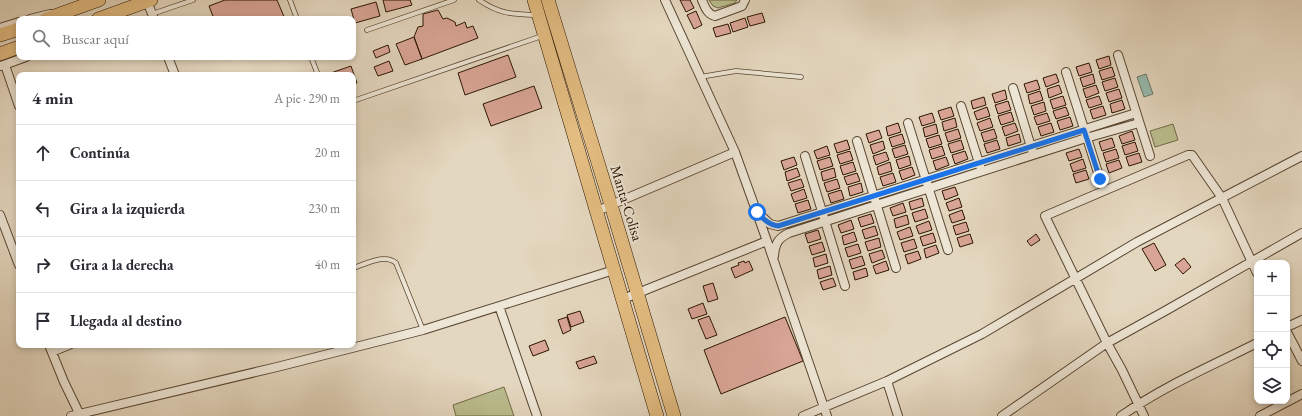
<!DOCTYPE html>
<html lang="es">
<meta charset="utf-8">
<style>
:root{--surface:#fff;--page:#f7f7f7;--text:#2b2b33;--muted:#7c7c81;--line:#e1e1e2}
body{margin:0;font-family:"EB Garamond",serif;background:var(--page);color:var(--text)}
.controls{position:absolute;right:12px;bottom:12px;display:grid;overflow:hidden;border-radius:8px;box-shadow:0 2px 6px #0003}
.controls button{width:36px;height:36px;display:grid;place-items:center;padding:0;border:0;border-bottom:1px solid var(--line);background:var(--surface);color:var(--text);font:20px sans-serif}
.stop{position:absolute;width:12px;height:12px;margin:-9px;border:3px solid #1a73e8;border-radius:50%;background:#fff}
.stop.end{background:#1a73e8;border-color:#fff;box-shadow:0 1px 4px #0008}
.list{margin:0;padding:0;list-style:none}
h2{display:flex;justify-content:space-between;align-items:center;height:52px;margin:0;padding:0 16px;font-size:17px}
h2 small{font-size:13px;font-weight:400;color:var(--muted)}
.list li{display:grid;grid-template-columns:26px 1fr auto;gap:12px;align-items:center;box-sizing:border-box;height:56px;padding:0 16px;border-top:1px solid var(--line)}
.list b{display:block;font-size:15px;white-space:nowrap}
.list em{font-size:13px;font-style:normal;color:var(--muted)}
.icon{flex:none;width:22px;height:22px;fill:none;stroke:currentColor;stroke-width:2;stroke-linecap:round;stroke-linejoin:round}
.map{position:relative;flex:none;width:1302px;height:416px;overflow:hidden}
.search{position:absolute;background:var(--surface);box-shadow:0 2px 6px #0003;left:16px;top:16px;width:340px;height:44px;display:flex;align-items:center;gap:10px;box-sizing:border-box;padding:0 14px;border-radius:8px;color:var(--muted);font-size:15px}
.panel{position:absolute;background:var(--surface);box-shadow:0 2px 6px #0003;left:16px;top:72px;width:340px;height:276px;border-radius:8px}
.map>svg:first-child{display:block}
</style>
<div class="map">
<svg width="1302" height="416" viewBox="0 0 1302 416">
<rect width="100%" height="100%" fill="#e4d7bf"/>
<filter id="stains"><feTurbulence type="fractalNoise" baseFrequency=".005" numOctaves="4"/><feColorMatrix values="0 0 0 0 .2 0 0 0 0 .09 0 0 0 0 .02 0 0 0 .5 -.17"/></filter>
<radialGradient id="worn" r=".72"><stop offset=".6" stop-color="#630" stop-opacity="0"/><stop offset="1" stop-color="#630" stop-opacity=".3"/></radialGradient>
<path fill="#babd8e" stroke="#726947" d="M709,0H737L735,3L718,8L713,6Z
M1173,124L1178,140L1155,147L1150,131Z
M504,387L514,416H456L453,405Z"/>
<path fill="#96baae" stroke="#6b7868" d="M1146,74L1153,94L1144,97L1137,77Z"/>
<path fill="#d9a596" stroke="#2b1500" d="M225,0H277L285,19H214L209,6Z
M383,0H410L412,5L386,12Z
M680,0H690L694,8L686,12Z
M376,2L380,16L355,23L351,9Z
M438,10L443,19L447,18L455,22L456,26L465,22L467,28L473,26L478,38L422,59L414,37L418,27L423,26V14Z
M696,11L702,25L694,29L687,15Z
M762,13L765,22L750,26L747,17Z
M745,18L748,27L733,32L730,23Z
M728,24L731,33L716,37L713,28Z
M414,37L422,59L405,65L396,44Z
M388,45L390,52L376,58L373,51Z
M508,55L516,77L465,95L458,73Z
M1109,56L1111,65L1099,69L1096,60Z
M389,61L393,71L378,76L374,67Z
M1089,63L1092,72L1079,76L1076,67Z
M351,66L357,83L353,84V75H328V74Z
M1112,67L1115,76L1102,80L1099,71Z
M1056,74L1059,82L1046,87L1043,78Z
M1093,74L1095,83L1083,87L1080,78Z
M1115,78L1118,87L1105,91L1102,82Z
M1037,80L1040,89L1027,93L1024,84Z
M1059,85L1062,93L1049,98L1047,89Z
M1096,85L1099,93L1086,98L1083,89Z
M534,86L542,108L491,126L483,104Z
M1119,89L1122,98L1109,102L1106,93Z
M1005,90L1007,99L995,103L992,94Z
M1040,91L1043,100L1030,104L1028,95Z
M1063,96L1066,105L1053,109L1050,100Z
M1099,96L1102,104L1089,108L1086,100Z
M984,97L986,105L973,109L971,101Z
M1122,100L1125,109L1112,113L1110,104Z
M1008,101L1011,110L998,114L995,105Z
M1044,102L1046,111L1034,115L1031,106Z
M1103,106L1106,115L1093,119L1090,110Z
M951,107L954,116L941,120L938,111Z
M987,107L990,116L977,120L974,112Z
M1066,107L1069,115L1056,119L1053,111Z
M1011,112L1014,121L1001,125L998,116Z
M932,113L935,122L922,126L919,117Z
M1047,113L1050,121L1037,125L1034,117Z
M1070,117L1073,126L1060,130L1057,121Z
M955,118L957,127L944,131L942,122Z
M990,118L993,127L980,131L977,123Z
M898,123L901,132L888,136L886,127Z
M1015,123L1018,131L1005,136L1002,127Z
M1051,123L1054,132L1041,136L1038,127Z
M936,124L938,133L925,137L923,128Z
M958,129L961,138L948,142L945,133Z
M994,129L997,138L984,142L981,133Z
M879,130L882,138L869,143L866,134Z
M1132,131L1135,140L1122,144L1119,136Z
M902,134L905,143L892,147L889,138Z
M1019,134L1021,142L1008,146L1006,138Z
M939,135L942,144L929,148L926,139Z
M1112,138L1115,147L1102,151L1099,142Z
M847,140L850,149L837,153L834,144Z
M961,140L964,149L951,153L948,144Z
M997,140L1000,149L987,153L984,144Z
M883,141L885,149L873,154L870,145Z
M1135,142L1138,151L1125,155L1122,146Z
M905,145L908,154L895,158L892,149Z
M827,146L830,155L817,159L814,151Z
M942,146L945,155L932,159L929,150Z
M1079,149L1082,157L1069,161L1066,153Z
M1116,149L1119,158L1106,162L1103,153Z
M850,151L853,160L840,164L837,155Z
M965,151L968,159L955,164L952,155Z
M886,152L889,160L876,165L873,156Z
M1139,153L1142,162L1129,166L1126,157Z
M909,156L911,165L899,169L896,160Z
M794,157L797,165L784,170L781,161Z
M830,157L833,166L820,170L817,161Z
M946,157L949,165L936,170L933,161Z
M1083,159L1086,168L1073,172L1070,164Z
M1119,160L1122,168L1109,173L1106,164Z
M853,162L856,171L843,175L840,166Z
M890,162L892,171L879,175L877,167Z
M912,167L915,175L902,180L899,171Z
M797,168L800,176L787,181L785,172Z
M834,168L836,177L823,181L821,172Z
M1086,170L1089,179L1076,183L1073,174Z
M857,173L860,181L847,185L844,177Z
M893,173L896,182L883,186L880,177Z
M801,179L804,187L791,191L788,183Z
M837,179L840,188L827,192L824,183Z
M861,183L863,192L850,196L848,187Z
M955,187L958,195L945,200L942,191Z
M804,189L807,198L794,202L791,194Z
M841,190L844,199L831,203L828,194Z
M922,198L924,206L911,210L909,202Z
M959,198L962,207L949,211L946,203Z
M808,200L811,209L798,213L795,204Z
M903,203L906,212L893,216L890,208Z
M925,209L928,218L915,222L912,213Z
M962,210L965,219L952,223L949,215Z
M871,214L874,223L861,227L858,218Z
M907,215L909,224L896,228L894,219Z
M851,220L854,229L841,233L838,225Z
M929,221L932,230L919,234L916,226Z
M966,222L969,231L956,235L953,226Z
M875,226L878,235L865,239L862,230Z
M910,227L913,236L900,240L897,232Z
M818,230L821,239L808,243L805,234Z
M854,232L857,241L844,245L842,236Z
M933,233L936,242L923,246L920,237Z
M970,234L973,243L960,247L957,238Z
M1036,234L1040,240L1031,246L1027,241Z
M879,238L881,247L868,251L865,242Z
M914,239L917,248L904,252L901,243Z
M822,242L825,251L812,255L809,246Z
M1154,243L1166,265L1155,271L1142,249Z
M858,244L861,253L848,257L845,248Z
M936,245L939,253L926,258L924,249Z
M882,250L885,258L872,263L869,254Z
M918,251L921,259L908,264L905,255Z
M826,254L828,263L815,267L813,258Z
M862,256L865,265L852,269L849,260Z
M1184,258L1191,267L1183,274L1175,265Z
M744,261L745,263L749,261L753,270L735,278L731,268L739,265L738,263Z
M886,261L889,270L876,274L873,266Z
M830,266L832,275L819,279L817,270Z
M866,268L868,276L855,280L853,272Z
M833,278L836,286L823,290L820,282Z
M713,283L718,299L708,302L703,286Z
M703,303L707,314L692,319L688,309Z
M580,311L584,322L571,327L567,315Z
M709,316L717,335L706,339L698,320Z
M567,317L571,330L563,334L558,320Z
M785,317L803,361L721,394L704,350Z
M545,340L549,350L533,356L529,346Z
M594,356L597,363L579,369L576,362Z"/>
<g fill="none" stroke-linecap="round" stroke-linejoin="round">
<defs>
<path id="service" d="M290,0L297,19
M479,0C500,14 511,14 535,15
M152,14L193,0
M367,30L454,0
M311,57L318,75
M700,77L736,71L801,77
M353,101L542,36
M353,268C366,264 385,253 396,263L423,330"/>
<path id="minor" d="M665,0L735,152L767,241L827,416
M702,0C705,7 707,14 715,16L742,6L745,0
M147,1L154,19
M30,19L50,14
M0,28L19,22
M1118,55L1150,156
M168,57L175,75
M5,65L19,106
M1,66L26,57
M1066,72L1100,179
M1013,88L1032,150
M961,106L980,166
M908,123L948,250
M857,141L896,268
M805,156L845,286
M597,211L735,152
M759,214L770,224L778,226L1136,113
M0,215L19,265
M774,256C775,244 778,238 789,233L1086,138L1139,123
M623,299L767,241
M499,306L537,416
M1287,327L1302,320
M1287,332L1302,361
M49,345L64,382L79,413
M52,352L69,345
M887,381L898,416
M71,416L277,367L423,330L614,270
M803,416L887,381L982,334L1137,242L1302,156
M1002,416L1107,343L1165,311L1302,233
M1121,416C1164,386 1211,366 1257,343
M1144,416L1122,370L1107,343L1045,216L1188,155H1192L1222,198L1257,273
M1260,416L1302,394"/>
<path id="trunk" d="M534,0L657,416
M548,0L611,205L674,416
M46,19L99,0
M98,19L151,0
M0,35L19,29
M0,54L19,47"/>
</defs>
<use href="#service" stroke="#594630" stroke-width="5.5"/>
<use href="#minor" stroke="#594630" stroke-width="10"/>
<use href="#trunk" stroke="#2b1500" stroke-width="14"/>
<use href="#service" stroke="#ede5d5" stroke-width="4"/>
<use href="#minor" stroke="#ede5d5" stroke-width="8"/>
<use href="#trunk" stroke="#e2bc80" stroke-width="13"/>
</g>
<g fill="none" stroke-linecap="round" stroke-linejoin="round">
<path stroke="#1a73e8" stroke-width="5" d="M757,212C763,219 769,225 778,226L1084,130L1100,179"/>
</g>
<g text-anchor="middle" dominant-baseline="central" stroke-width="3.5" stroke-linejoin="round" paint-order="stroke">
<g font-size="15" fill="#2b1500" stroke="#ede5d5">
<text transform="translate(627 203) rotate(73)">Manta-Colisa</text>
</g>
</g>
<rect width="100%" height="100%" filter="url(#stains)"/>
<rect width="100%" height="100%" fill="url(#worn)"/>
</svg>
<div class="controls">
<button>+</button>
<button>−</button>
<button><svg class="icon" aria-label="locate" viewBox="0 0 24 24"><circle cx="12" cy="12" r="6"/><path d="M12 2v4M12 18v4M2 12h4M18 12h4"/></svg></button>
<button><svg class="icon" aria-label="layers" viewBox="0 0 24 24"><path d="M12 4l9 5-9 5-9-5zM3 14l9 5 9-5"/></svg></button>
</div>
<div class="stop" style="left:757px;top:212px"></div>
<div class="stop end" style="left:1100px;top:179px"></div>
<div class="search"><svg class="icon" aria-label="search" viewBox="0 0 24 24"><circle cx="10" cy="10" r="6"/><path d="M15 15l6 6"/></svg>Buscar aquí</div>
<section class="panel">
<h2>4 min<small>A pie · 290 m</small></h2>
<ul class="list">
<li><svg class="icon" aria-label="ahead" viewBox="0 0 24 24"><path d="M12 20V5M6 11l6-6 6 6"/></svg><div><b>Continúa</b></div><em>20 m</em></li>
<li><svg class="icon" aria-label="left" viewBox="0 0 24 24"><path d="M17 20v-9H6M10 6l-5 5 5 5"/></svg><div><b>Gira a la izquierda</b></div><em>230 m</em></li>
<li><svg class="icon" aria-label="right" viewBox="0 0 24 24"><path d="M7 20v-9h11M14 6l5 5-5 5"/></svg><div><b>Gira a la derecha</b></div><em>40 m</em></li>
<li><svg class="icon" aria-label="arrive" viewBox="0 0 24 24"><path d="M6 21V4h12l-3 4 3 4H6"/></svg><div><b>Llegada al destino</b></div></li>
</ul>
</section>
</div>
